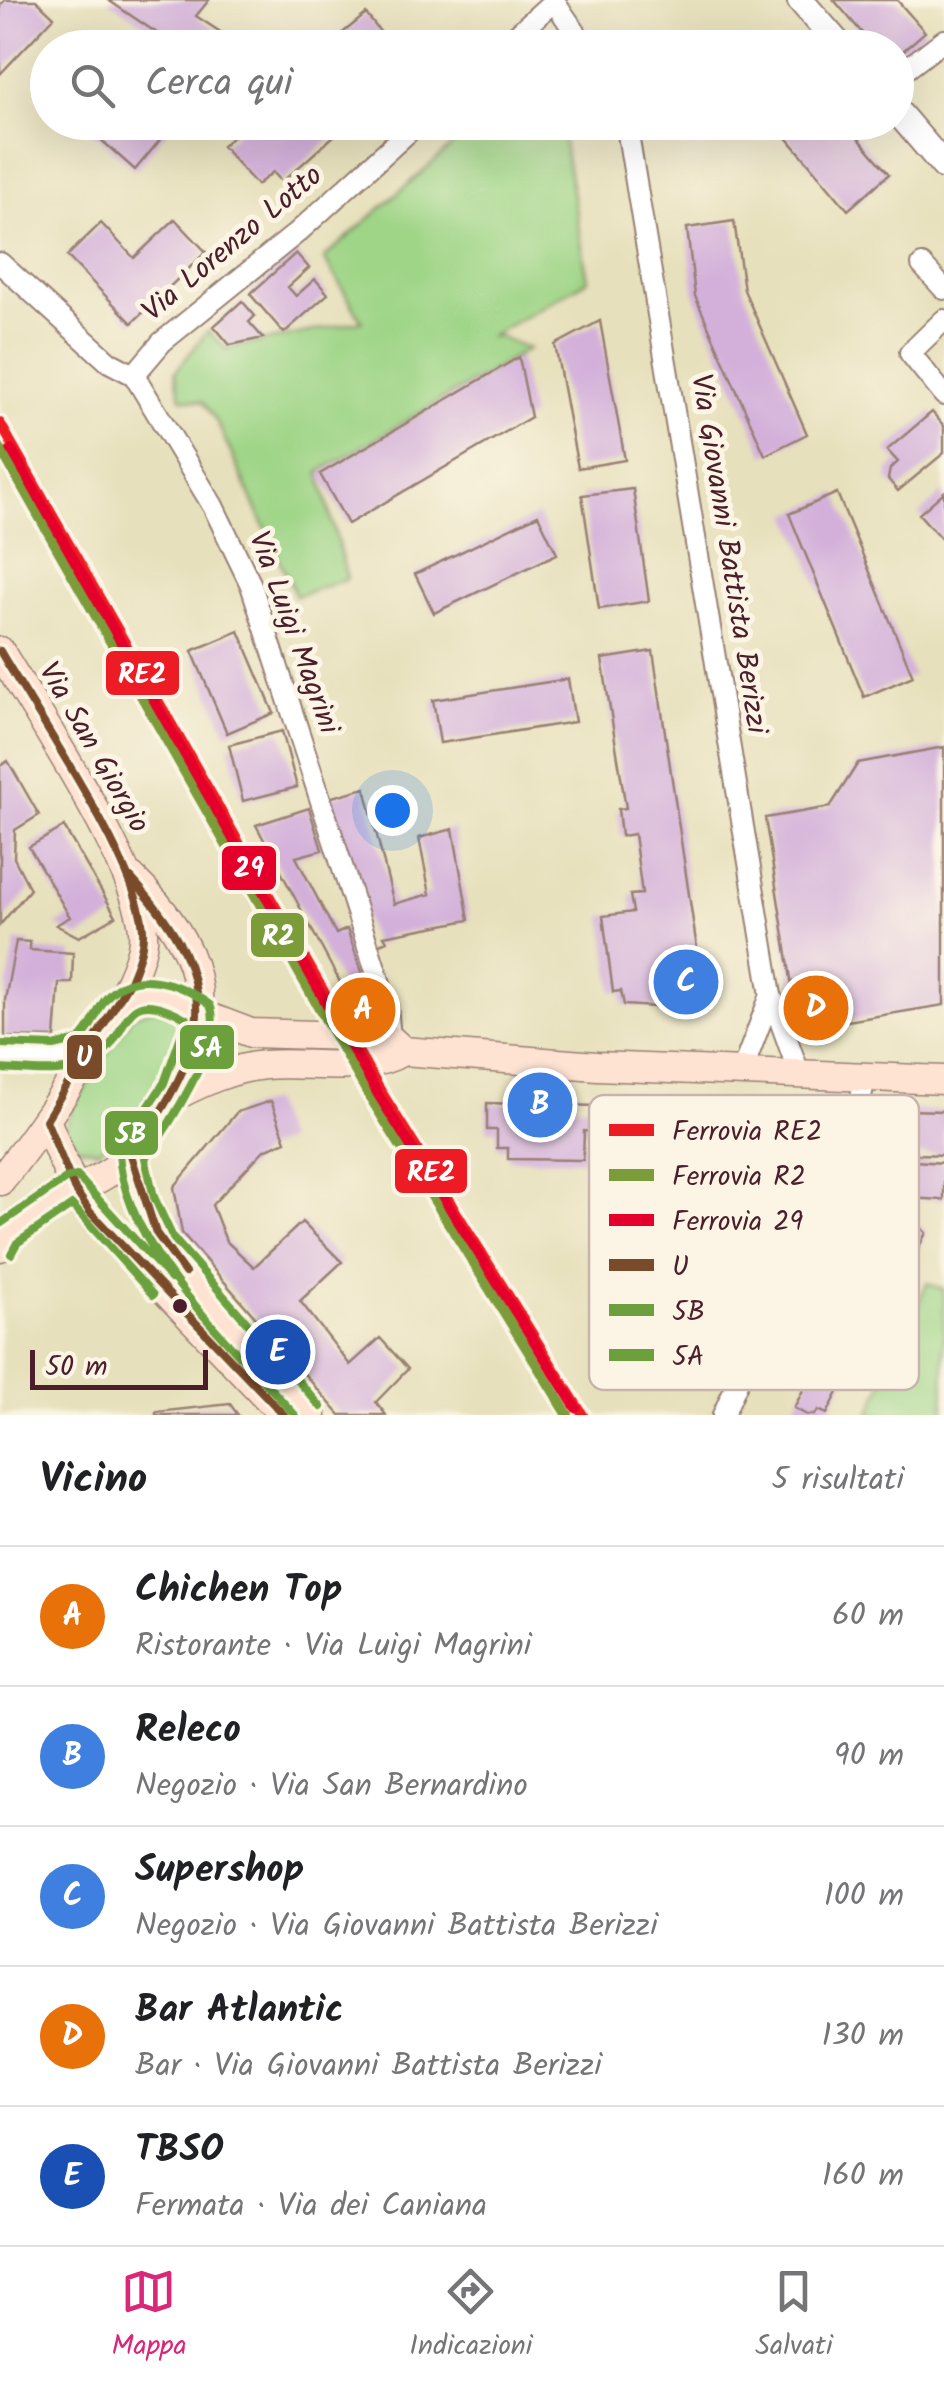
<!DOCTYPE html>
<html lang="it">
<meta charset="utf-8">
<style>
:root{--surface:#fff;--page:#f2f2f2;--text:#202124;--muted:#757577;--line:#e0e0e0;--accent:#db2777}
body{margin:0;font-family:Kalam,sans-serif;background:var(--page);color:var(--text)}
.scale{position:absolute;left:30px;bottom:25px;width:178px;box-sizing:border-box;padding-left:10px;border:5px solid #4a1f2b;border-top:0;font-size:28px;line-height:35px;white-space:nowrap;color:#4a1f2b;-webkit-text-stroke:8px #fcf5e5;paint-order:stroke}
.you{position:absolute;left:392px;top:810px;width:35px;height:35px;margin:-25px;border:8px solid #fff;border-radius:50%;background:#1a73e8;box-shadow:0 0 0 15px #1a73e833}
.badge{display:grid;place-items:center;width:65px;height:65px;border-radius:50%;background:var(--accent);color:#fff;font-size:32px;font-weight:700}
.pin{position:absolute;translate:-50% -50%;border:5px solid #fff;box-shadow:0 2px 10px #0006}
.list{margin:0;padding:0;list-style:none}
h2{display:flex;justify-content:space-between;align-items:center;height:130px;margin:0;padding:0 40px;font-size:42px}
h2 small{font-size:32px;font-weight:400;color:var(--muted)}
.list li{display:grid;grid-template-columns:65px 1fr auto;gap:30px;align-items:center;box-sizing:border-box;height:140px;padding:0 40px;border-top:2px solid var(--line)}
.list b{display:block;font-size:38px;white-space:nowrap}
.list p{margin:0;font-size:32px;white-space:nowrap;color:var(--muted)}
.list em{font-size:32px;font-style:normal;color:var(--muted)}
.icon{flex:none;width:55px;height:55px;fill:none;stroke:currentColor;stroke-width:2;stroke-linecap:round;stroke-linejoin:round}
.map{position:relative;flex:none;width:944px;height:1415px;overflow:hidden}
.search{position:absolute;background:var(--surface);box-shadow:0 10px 40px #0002;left:30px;right:30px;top:30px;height:110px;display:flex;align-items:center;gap:25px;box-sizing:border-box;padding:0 35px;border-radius:55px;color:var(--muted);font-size:38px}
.sheet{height:830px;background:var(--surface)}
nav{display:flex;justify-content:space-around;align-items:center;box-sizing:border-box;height:140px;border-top:2px solid var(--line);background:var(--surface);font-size:28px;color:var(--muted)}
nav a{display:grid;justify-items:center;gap:5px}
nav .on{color:var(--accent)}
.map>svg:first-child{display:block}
</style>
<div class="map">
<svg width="944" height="1415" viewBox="0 0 944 1415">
<rect width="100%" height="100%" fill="#fcf5e5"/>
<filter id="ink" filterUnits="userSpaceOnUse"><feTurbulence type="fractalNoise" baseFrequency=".01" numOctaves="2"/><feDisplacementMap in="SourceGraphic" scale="20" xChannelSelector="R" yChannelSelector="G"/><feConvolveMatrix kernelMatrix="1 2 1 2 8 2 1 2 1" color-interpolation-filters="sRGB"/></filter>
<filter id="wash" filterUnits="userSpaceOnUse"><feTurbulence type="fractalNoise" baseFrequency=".0048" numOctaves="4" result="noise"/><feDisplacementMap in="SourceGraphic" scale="40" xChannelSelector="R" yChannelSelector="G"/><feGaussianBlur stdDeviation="2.25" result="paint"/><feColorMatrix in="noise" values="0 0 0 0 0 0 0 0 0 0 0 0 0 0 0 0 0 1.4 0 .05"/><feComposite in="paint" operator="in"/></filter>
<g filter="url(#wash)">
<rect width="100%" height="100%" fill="#e7e0bc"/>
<path fill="#9fd587" stroke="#747a59" stroke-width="2.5" d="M479,122L560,123L588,280L489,337L498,336L528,349L319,472L347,579L296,596L217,422L203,402L181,398L175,372L208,331L226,349L362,321L324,258Z
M155,1008L173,1014C176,1020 182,1029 182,1036C184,1059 119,1135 99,1150L78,1147L65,1131L72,1108L132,1016Z
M927,1283L944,1290V1415H869Z"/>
<g id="blocks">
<path fill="#d3b0da" d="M5,0H36L54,17L0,74V5Z
M108,0H209L196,16L234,41L230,48H179Z
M834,0H897L925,32L896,57V48H875Z
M366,14L393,48H324Z
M81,122H175L135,170Z
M249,122H326L336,134L282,182L273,172L257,185L222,146Z
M774,122H845L889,174L848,210Z
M175,219L206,252L132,323L67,256L101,223L134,258Z
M734,221L744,290L807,434L765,455L695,296L687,228Z
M296,253L309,268L288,287L296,296L315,279L328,294L284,333L250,294Z
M242,301L255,316L249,322L263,338L230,345L214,326Z
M600,321L625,460L578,468L555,345Z
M519,357L531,417L348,524L320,474Z
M932,412L944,426V453L898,491L888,479L890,469L898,462L887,450Z
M633,489L649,601L599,609L582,495Z
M944,492V542L919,514Z
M837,493L913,676L864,697L789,514Z
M538,515L557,554L434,613L415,574Z
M239,631L274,713L227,733L192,651Z
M653,651L705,1003L686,1004V1009L624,1005L621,991L613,992L603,916L633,912L630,895L642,894L634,834L621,836L618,809L626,808L602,659Z
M568,679L575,722L440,743L433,700Z
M282,731L297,787L243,801L229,745Z
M944,747V1005L799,1029L765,818L830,807L858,763Z
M8,761L39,815L15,830L14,858L30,889L0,925V766Z
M365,788L394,904L430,894L419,838L453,829L469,920L384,936L387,941L374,946L328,798Z
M309,808L322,850L296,857L336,934L347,929L375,1010L358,1016L256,825Z
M64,827L116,916L79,937L56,925L70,917L29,847Z
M16,941L30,942V950L73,953L72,983H59L55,1038L5,1037V1000Z
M271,1101L286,1141L264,1150L212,1205L226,1241L254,1267L302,1222L342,1262L300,1301L350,1365L380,1338L408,1369L376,1402L386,1415H340L182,1233L174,1187L237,1112Z
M487,1103L599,1106L598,1132L584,1131L583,1160L508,1159V1148H497V1130H487Z
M869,1109L944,1111V1155L866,1152Z
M851,1157L944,1163V1200L832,1194Z
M836,1214L913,1219L926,1233L874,1335L816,1305L831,1275L844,1282L856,1259L835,1248Z
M792,1324L856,1357L827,1414L818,1410L815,1415H807L794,1408L811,1374L776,1356Z
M230,1404L238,1415H156V1412Z"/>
</g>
</g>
<g filter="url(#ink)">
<use href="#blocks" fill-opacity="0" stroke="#988074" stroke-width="2.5"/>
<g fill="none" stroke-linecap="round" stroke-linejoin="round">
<defs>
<path id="minor" d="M554,1L586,48
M502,48L555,0
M896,77L944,40
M626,122L771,995L799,1073
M0,263L109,362L134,375L213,506L251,585L387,1005L390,1039
M922,265L944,289
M944,320L910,353L944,395
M134,375L162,342L298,232L419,122
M742,1071L771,995
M723,1415L859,1108L865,1076"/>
<path id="tertiary" d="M800,0L842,48
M896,110L944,166
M0,1056L58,1058L91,1048"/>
<path id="secondary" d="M0,651C34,709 149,881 143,941C137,995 36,1136 0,1181
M118,1002L162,993L201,1014L251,1033L380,1037L390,1039L403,1051
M169,1099C199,1084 230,1068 265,1065C311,1061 363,1075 403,1051L597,1066L944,1080
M46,1120L74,1188L90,1212L284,1415
M131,1155L142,1201L162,1245L312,1415
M0,1247C29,1198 93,1193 131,1155C149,1137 161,1113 173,1090C220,1006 200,943 132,878"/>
</defs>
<use href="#minor" stroke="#988074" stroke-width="24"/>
<use href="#tertiary" stroke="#988074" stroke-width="29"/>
<use href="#secondary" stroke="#988074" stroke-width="31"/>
<use href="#minor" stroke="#fff" stroke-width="20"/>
<use href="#tertiary" stroke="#fff" stroke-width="25"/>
<use href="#secondary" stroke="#fee3d2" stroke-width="28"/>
<path stroke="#4a1f2b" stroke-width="8" d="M0,438L39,496"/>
<defs>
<path id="bus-1" d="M0,651C37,715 138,863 143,929C144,948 137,964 130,981L46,1120L74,1188L90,1212L284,1415
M131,878C228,983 210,1046 131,1155L156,1233L185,1273"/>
<path id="bus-2" d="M0,1069C30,1070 65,1077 92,1061C135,1037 115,978 187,1019L164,1083L119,1152C123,1249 233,1345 295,1415
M11,1254L17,1243L72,1205L153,1295"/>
<path id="bus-3" d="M1,1044L54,1046L79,1040C92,1029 95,1014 104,1001C132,964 180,983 210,1005C226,1040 166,1130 145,1158L154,1197L173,1238L321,1407
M0,1224L67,1178L77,1176L171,1279"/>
</defs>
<use href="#bus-1" stroke="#fcf5e5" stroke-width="15"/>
<use href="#bus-2" stroke="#fcf5e5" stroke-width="15"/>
<use href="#bus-3" stroke="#fcf5e5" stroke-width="15"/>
<use href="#bus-1" stroke="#7a4b2a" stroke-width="8"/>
<use href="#bus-2" stroke="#6ba03c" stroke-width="8"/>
<use href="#bus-3" stroke="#6ba03c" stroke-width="8"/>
<defs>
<path id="rail-1" d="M0,423L379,1088L583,1415"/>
<path id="rail-2" d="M0,448L368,1094L568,1415"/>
<path id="rail-3" d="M11,449L379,1096L576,1408"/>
</defs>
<use href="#rail-1" stroke="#fcf5e5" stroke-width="18"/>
<use href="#rail-2" stroke="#fcf5e5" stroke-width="18"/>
<use href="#rail-3" stroke="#fcf5e5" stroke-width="18"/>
<use href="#rail-1" stroke="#ed1c24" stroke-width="10"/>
<use href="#rail-2" stroke="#7c9c3a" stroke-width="10"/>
<use href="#rail-3" stroke="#e4002b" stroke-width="10"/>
</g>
</g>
<circle fill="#4a1f2b" stroke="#fcf5e5" stroke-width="4" cx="180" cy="1306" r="9"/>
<g text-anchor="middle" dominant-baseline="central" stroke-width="10" stroke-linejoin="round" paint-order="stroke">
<g font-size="30" fill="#4a1f2b" stroke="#fcf5e5">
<text transform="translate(233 244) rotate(-40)">Via Lorenzo Lotto</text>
<text transform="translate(728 554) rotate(81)">Via Giovanni Battista Berizzi</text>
<text transform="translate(293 633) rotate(70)">Via Luigi Magrini</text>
<text transform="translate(93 748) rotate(60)">Via San Giorgio</text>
</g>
</g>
<rect x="589" y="1095" width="330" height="295" rx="15" fill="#fcf5e5" stroke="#c7b5ad" stroke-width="2.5"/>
<rect x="609" y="1124" width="45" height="12" fill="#ed1c24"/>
<rect x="609" y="1169" width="45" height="12" fill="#7c9c3a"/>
<rect x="609" y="1214" width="45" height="12" fill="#e4002b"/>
<rect x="609" y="1259" width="45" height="12" fill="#7a4b2a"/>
<rect x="609" y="1304" width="45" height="12" fill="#6ba03c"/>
<rect x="609" y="1349" width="45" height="12" fill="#6ba03c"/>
<g font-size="28" fill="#4a1f2b">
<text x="672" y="1140">Ferrovia RE2</text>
<text x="672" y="1185">Ferrovia R2</text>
<text x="672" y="1230">Ferrovia 29</text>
<text x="672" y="1275">U</text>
<text x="672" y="1320">5B</text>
<text x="672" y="1365">5A</text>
</g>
<g stroke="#fcf5e5" stroke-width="4">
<rect x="104" y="649" width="77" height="48" rx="10" fill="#ed1c24"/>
<rect x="220" y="844" width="58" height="48" rx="10" fill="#e4002b"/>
<rect x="249" y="911" width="57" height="48" rx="10" fill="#7c9c3a"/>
<rect x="178" y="1023" width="58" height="48" rx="10" fill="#6ba03c"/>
<rect x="65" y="1033" width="39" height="48" rx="10" fill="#7a4b2a"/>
<rect x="103" y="1109" width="57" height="48" rx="10" fill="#6ba03c"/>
<rect x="393" y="1147" width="76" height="48" rx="10" fill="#ed1c24"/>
</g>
<g font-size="28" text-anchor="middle" font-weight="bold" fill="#fff">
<text x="142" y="683">RE2</text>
<text x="249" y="877">29</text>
<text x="278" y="945">R2</text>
<text x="207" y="1057">5A</text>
<text x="84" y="1066">U</text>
<text x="131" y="1143">5B</text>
<text x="431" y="1181">RE2</text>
</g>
</svg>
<div class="scale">50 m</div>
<div class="you"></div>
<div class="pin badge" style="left:363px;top:1010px;background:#e8710a">A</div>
<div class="pin badge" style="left:540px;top:1105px;background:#3f7fe0">B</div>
<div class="pin badge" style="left:686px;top:982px;background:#3f7fe0">C</div>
<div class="pin badge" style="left:816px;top:1008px;background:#e8710a">D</div>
<div class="pin badge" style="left:278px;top:1352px;background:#1a4fb4">E</div>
<div class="search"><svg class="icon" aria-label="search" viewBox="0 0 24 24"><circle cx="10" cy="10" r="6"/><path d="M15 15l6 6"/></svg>Cerca qui</div>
</div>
<section class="sheet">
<h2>Vicino<small>5 risultati</small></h2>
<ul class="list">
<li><span class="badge" style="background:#e8710a">A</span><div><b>Chichen Top</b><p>Ristorante · Via Luigi Magrini</p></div><em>60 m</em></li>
<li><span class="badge" style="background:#3f7fe0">B</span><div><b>Releco</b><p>Negozio · Via San Bernardino</p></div><em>90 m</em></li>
<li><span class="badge" style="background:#3f7fe0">C</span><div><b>Supershop</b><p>Negozio · Via Giovanni Battista Berizzi</p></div><em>100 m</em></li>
<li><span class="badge" style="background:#e8710a">D</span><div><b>Bar Atlantic</b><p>Bar · Via Giovanni Battista Berizzi</p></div><em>130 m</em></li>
<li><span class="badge" style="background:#1a4fb4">E</span><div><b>TBSO</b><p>Fermata · Via dei Caniana</p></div><em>160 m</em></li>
</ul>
</section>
<nav>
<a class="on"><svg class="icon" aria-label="map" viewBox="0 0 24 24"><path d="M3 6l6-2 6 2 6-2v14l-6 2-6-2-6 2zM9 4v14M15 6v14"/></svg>Mappa</a>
<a><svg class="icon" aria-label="directions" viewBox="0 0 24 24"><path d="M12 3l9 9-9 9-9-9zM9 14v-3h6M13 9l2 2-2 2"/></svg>Indicazioni</a>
<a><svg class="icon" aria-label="saved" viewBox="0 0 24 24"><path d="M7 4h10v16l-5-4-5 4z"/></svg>Salvati</a>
</nav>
